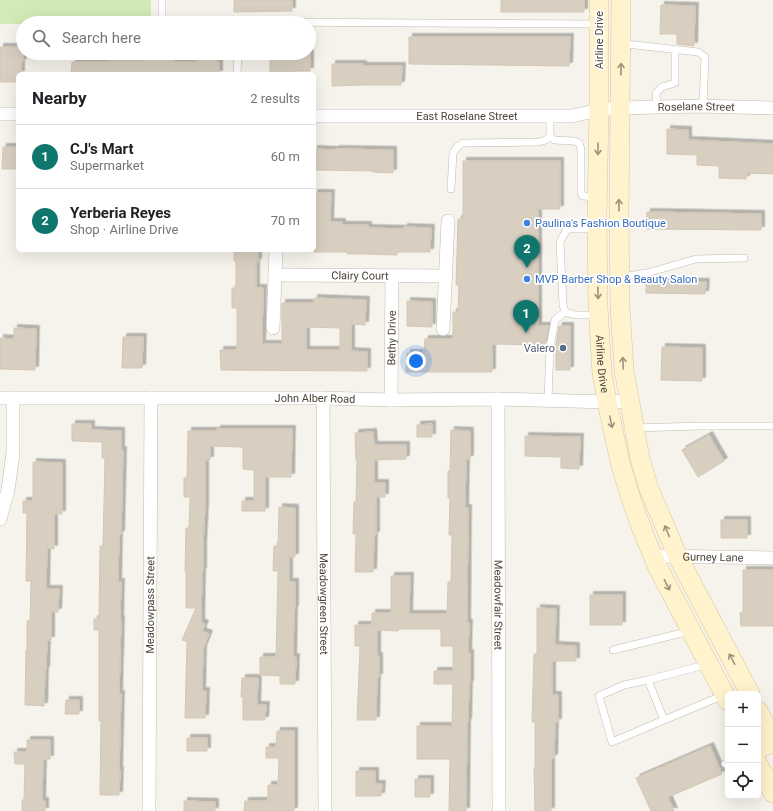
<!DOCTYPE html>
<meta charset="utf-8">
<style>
:root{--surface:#fff;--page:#f6f6f6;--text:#202124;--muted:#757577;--line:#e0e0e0;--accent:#0f766e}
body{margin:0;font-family:Roboto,sans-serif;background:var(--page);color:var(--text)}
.controls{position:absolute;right:12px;bottom:12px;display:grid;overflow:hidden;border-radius:6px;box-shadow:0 4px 16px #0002}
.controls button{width:36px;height:36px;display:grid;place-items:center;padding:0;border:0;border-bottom:1px solid var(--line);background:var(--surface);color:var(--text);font:20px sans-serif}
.you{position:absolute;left:416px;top:361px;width:14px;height:14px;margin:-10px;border:3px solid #fff;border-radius:50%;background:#1a73e8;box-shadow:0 0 0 6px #1a73e833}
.badge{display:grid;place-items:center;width:26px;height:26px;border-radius:50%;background:var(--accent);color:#fff;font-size:13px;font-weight:700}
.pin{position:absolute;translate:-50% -33px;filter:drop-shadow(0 1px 2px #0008)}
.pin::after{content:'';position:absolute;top:21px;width:14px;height:12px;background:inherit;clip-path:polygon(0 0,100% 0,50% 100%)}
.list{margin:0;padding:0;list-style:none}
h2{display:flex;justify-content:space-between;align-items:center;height:52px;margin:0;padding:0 16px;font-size:17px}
h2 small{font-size:13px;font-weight:400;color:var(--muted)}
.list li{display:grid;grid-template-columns:26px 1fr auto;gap:12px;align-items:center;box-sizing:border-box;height:64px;padding:0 16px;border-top:1px solid var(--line)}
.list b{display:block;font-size:15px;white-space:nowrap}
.list p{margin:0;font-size:13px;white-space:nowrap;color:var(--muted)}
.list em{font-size:13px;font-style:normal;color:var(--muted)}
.icon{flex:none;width:22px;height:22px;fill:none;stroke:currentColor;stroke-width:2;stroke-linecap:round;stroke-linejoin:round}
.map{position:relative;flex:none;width:773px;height:811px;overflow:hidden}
.search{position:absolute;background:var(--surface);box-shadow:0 4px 16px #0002;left:16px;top:16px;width:300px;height:44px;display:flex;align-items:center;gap:10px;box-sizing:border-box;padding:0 14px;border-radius:22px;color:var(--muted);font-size:15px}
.panel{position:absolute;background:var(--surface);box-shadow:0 4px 16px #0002;left:16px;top:72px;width:300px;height:180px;border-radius:6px}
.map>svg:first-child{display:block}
</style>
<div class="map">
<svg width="773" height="811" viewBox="0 0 773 811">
<defs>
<filter id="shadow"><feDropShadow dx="3.5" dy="-3.5" stdDeviation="0" flood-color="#0004"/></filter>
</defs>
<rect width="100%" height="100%" fill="#f6f3ec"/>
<path fill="#d2eab5" d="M0,0H151V23H23V24H0Z"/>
<path fill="#d8cfc1" stroke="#d3c7b4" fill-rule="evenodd" filter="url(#shadow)" d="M234,0H292V11L234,12Z
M501,0H584V12H501Z
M661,5L695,6L694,46L677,44V34H660Z
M409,37H570L569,66L409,64Z
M0,47H23V62H21V74H18V82H0Z
M197,53H216V62H219V74H71L72,62H109V61H144V57H174V62H197Z
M270,53H310V71H292V74H270Z
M332,64H363V66H402L401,85H363L332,86Z
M667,129L688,130V140L773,144V174L747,173L746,179L719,178V166L697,165V155L667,154Z
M3,147H18V169H2Z
M314,149L336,150V149L393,150V173L373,172V171L314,170Z
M463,161H560V209H538V326H549L545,345L492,344V372H406L407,353H424L425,339H453V312H458L459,285H456L458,219H463Z
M314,193H331L330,222H342V225H368V228L404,229V227L431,228L430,252H397V255L368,254H347V252H314Z
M647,212L761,214V230L646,229Z
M234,250H258V262H256V288H263L262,344H282V303H314V298L366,300L365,325L351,324V351L367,352V371L221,370L220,350H237V308H232V288H236V261H234ZM306,327L340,328V350H306Z
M646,281L706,282L705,294L646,293Z
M407,301L432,302V327L407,326Z
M559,326H570V370H556V345Z
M14,328L36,329L35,370L0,369V338L14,339Z
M123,337H143L142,368H122Z
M662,347L702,348V381L661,380Z
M72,424H91V430L121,431V450H123L121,534H119L118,582H121L120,619H121L119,694H121L119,770H120L119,795H100L101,721H99V630H94V619H99L100,546H103L105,458H102V442L72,441Z
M432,424V437H417V425Z
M217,429H292L291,477H265V511H242V501H254V470L243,469V447L210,446V460H205V507L203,545V571H202L201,622L205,624L202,631L209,634L203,649L202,691H206L205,718H185L187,642L182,640L196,608H186V571H185L186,528H189L190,497H184V478H187L188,431H217Z
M451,430L470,431V459H466L465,508H468L467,622L469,623L468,653H470V684H469L468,722H467L466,811H449L450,759H417V726H452L453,684H434V671H453V646H441V629H398V631L377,630V656H379V677H377L376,720H357L360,646H355V625H372V613H391V576H410L409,614H447L448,582H451L452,535H449L450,498H448V471H450Z
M373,432L374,445H406V459L374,460V483H385V497H376V535L374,534L373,572H355L356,534H353L354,502H356L357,460H356L355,433Z
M709,435L724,461L698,477L682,450Z
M525,436L580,437L579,469L561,468V457L525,456Z
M33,462L62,463V514H54V549L47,548L46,589H59L58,612H51V640H47L46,670H45L44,706L25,705L26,650H27V621H30L31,581H26L27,513H23V501H33Z
M279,507L295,508V557H289V582H295V609H294L293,657H296L295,684H280V676L260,675V657H276L278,571H273L274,546H278Z
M721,520H747V538H721Z
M743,570H773V626H741L740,613L743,612Z
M590,595H622V625H590Z
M537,608L556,609L555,645L576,646V661H552V695H558V722H555L554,758H551V811H535L534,768H535V722H532L534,654H537Z
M242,678H258L257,705H266L265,720H243V697H241Z
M66,700H79V714H65Z
M277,731H294V811H244L245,801H268V785H278L279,758H266V747H276Z
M187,738H207V751H187Z
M27,740H50V759H43L42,801H45V811H22V800H24L25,764H15L14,752H27Z
M710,746L722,774L668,797L674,811H651L636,778Z
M356,771H375V784H382L381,796H356Z
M415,779H430V797H415Z
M184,801L215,802V811H184Z"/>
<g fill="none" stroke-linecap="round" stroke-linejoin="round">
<defs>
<path id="lane" d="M162,0V20L239,22L599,24
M621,44L635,45L698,52L705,57L703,106
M237,74L238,53
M657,107L656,93L662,87L675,83V49
M550,136L554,140L574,141L579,143L581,149V193L583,196L597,197
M451,189L453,153L457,147L463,143L539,142L546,140L550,136V116
M597,229H567L560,242L563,305L565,312L575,315H598
M620,277L647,273L696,259L744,258
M548,400L550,347L555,320L565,312
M634,428L700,426H773
M613,650L690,631
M708,664L648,680L664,720L724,695
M648,680L624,685L599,696L612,742L664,720
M725,764L728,763"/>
<g id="street">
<path d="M0,114H18"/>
<path id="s1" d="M314,116H572L599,110L620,108L699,106L773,108"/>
<path id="s2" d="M275,275L446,276"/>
<path d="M273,328L276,250"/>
<path d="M443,329L448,221"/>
<path id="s3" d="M0,398H323L391,400L498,399L607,402L629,401"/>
<path id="s4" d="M323,398L325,811"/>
<path id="s5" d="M498,399L499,811"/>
<path id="s6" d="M391,400L392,277"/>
<path d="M0,519L8,490L13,453V398"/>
<path id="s7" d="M653,556L773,558"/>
<path id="s8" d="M149,811L151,398"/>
</g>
<g id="secondary">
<path id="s9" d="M599,0V110L597,217L598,307L602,373L607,402L620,462L631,499L643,532L657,566L728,701"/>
<path d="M621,0L619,217L620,306L624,370L640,459L649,489L678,557L750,694"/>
<path d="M758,711L773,740"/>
<path d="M758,749L773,742"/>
<path d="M758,764L773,793"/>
</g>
</defs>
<use href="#lane" stroke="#c2bbae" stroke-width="8"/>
<use href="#street" stroke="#c2bbae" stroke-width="14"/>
<use href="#secondary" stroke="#d6c79b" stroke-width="20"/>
<use href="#lane" stroke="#fff" stroke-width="7"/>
<use href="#street" stroke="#fff" stroke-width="13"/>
<use href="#secondary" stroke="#fff3cd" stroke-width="19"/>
</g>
<defs><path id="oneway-shaft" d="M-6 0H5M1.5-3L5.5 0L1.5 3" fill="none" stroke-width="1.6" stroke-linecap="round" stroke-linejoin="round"/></defs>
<g stroke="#9c937c">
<use href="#oneway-shaft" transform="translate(621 69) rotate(-89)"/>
<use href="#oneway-shaft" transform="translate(598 149) rotate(91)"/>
<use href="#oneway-shaft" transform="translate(619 205) rotate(-90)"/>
<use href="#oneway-shaft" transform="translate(598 293) rotate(89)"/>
<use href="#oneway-shaft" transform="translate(623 363) rotate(-93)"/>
<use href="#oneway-shaft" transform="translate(611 422) rotate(78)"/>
<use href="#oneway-shaft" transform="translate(667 531) rotate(-112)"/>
<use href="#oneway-shaft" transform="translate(667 585) rotate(63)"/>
<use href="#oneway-shaft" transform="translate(732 659) rotate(-118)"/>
</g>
<g fill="#3f7fe0" stroke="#fff" stroke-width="1.5">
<circle cx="527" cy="223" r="4"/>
<circle cx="527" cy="279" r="4"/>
</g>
<circle fill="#5c6f8a" stroke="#fff" stroke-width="1.5" cx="563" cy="348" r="4"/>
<g text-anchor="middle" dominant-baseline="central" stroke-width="3.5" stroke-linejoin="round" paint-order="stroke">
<g font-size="11" fill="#4b4439" stroke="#fff">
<text transform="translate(599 40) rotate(-90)">Airline Drive</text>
<text stroke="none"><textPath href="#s1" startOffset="383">Roselane Street</textPath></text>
<text stroke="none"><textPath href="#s1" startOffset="153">East Roselane Street</textPath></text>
<text stroke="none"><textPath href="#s2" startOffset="85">Clairy Court</textPath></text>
<text stroke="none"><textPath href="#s6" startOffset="62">Bethy Drive</textPath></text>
<text stroke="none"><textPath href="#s9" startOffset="364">Airline Drive</textPath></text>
<text stroke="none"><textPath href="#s3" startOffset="315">John Alber Road</textPath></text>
<text stroke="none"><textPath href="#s7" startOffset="60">Gurney Lane</textPath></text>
<text stroke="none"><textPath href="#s4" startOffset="206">Meadowgreen Street</textPath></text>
<text stroke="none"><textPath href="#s8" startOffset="206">Meadowpass Street</textPath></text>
<text stroke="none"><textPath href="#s5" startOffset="206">Meadowfair Street</textPath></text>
</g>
<g font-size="11" fill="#366cbe" stroke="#fff" text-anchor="start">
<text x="535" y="223">Paulina's Fashion Boutique</text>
<text x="535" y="279">MVP Barber Shop &amp; Beauty Salon</text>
</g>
<g font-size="11" fill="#4e5e75" stroke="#fff" text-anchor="end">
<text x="555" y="348">Valero</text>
</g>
</g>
</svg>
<div class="controls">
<button>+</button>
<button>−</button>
<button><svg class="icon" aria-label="locate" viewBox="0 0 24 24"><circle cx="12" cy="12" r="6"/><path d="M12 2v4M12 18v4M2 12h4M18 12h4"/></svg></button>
</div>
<div class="you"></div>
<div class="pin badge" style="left:526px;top:333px">1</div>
<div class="pin badge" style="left:527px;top:268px">2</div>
<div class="search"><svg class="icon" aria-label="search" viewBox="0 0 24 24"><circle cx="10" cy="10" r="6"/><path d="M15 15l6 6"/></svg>Search here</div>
<section class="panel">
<h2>Nearby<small>2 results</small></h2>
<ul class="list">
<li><span class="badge">1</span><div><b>CJ's Mart</b><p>Supermarket</p></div><em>60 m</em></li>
<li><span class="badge">2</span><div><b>Yerberia Reyes</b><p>Shop · Airline Drive</p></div><em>70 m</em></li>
</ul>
</section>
</div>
